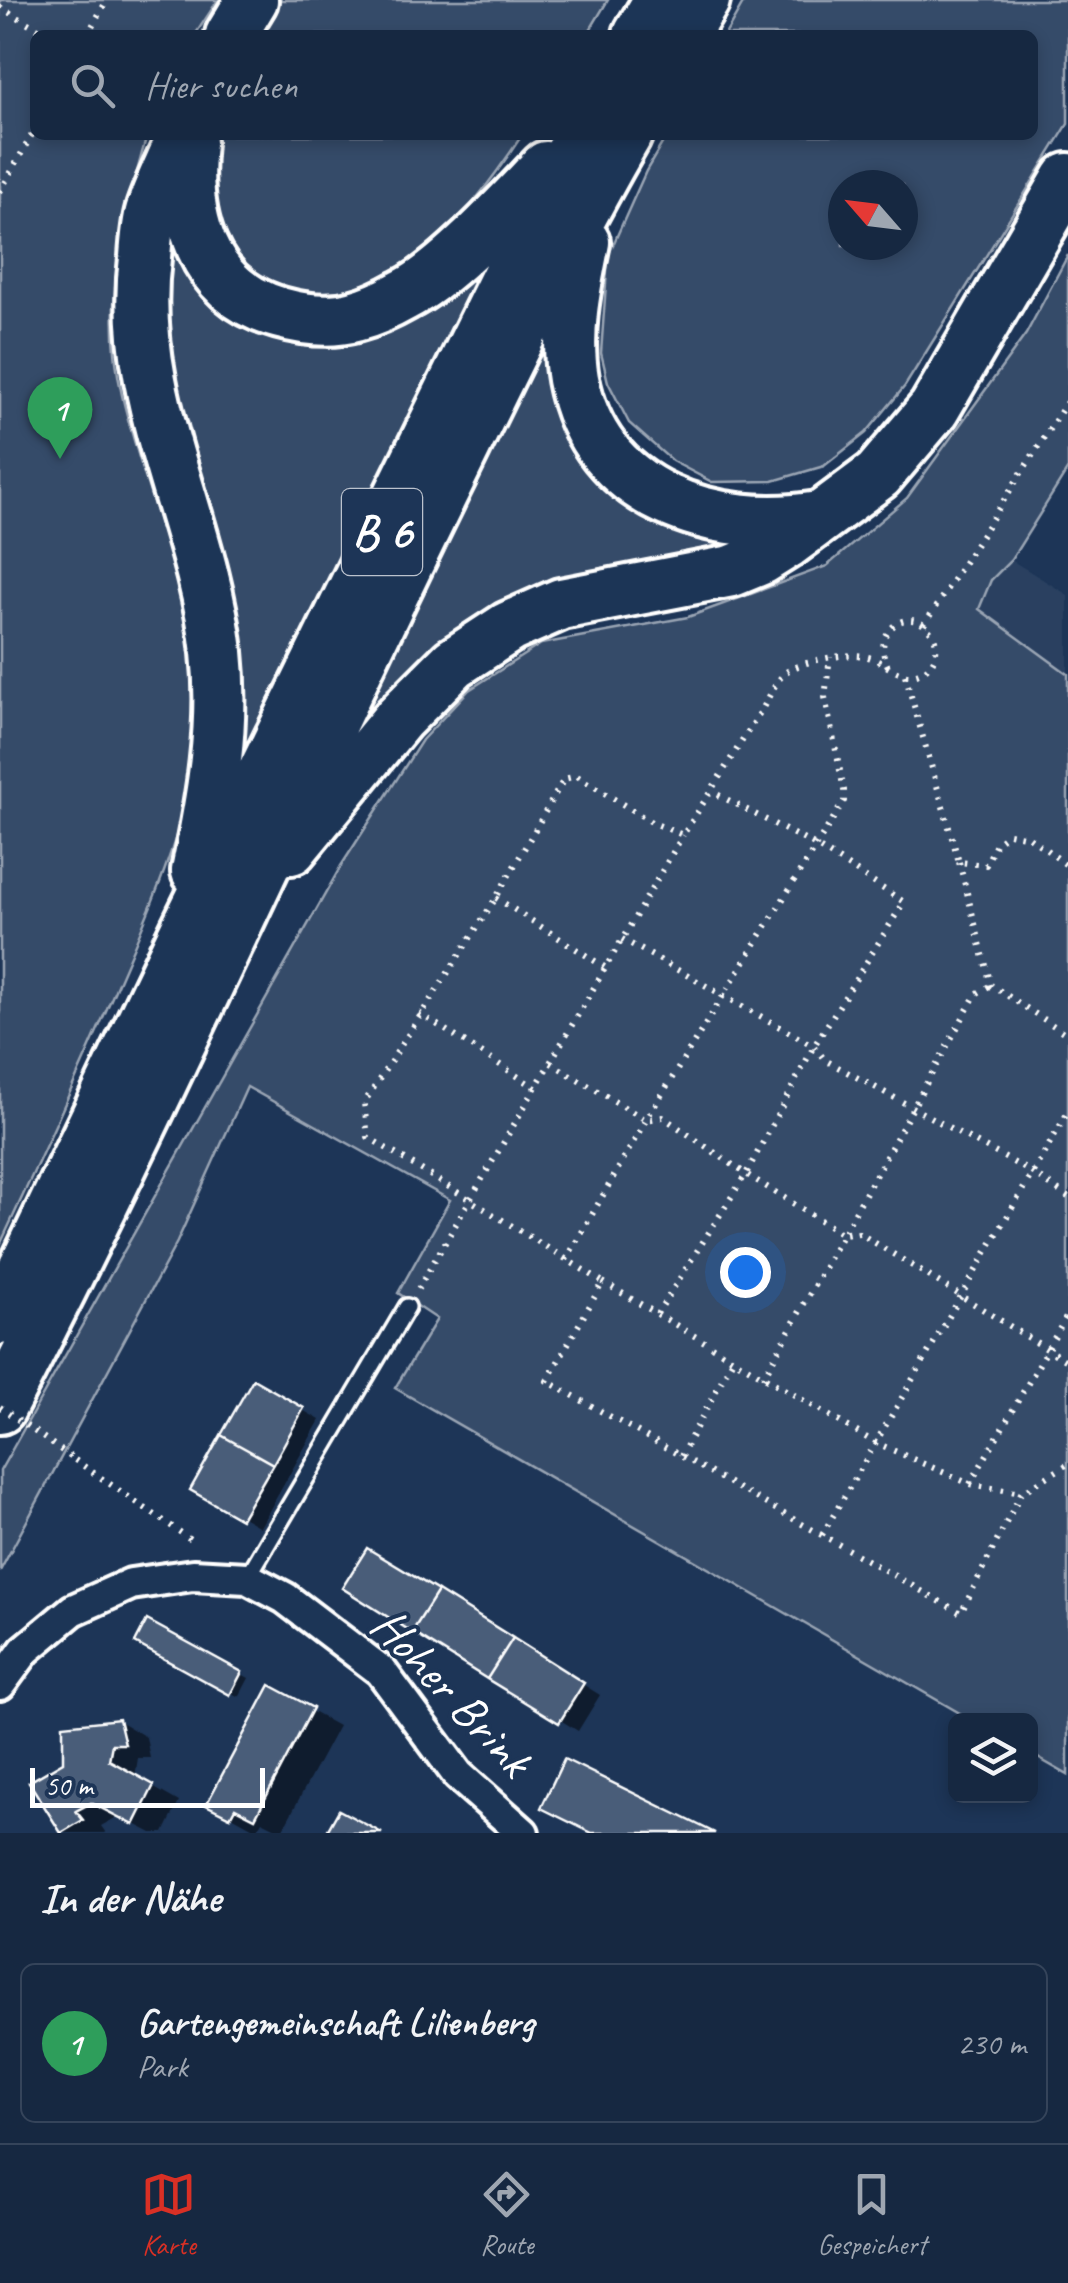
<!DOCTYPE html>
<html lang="de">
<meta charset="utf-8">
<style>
:root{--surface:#162841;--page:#23344c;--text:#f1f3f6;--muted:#9ea6b1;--line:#35445a;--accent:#d93025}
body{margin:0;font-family:Caveat,sans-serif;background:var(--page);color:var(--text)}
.controls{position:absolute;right:30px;bottom:30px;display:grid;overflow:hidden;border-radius:15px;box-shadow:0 5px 15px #0003}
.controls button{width:90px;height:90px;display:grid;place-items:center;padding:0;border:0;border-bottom:2px solid var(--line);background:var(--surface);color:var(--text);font:50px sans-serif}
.compass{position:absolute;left:828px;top:170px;width:90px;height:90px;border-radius:50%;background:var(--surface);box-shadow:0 5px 15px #0003;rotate:298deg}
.scale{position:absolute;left:30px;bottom:25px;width:235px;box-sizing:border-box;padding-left:10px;border:5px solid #fff;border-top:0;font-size:28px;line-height:35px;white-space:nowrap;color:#fff;-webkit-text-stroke:8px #1d3557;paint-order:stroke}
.you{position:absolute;left:745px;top:1272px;width:35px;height:35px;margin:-25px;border:8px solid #fff;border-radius:50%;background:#1a73e8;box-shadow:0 0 0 15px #1a73e833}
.badge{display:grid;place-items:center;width:65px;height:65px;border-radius:50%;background:var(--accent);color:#fff;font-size:32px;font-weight:700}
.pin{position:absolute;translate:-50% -82px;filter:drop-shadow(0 2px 5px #0008)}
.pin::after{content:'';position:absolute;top:52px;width:35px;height:30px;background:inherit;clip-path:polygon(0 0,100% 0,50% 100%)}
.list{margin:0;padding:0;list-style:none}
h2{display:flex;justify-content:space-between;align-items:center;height:130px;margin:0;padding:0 40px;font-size:42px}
h2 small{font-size:32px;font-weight:400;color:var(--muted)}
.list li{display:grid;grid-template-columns:65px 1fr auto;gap:30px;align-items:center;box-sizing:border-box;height:160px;margin:0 20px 20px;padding:0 20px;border:2px solid var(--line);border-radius:15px}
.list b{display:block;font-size:38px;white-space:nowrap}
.list p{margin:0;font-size:32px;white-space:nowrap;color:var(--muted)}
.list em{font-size:32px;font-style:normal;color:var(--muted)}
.icon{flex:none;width:55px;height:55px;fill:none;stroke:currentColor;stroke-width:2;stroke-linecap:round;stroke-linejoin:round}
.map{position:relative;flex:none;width:1068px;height:1833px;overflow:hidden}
.search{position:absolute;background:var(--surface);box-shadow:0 5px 15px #0003;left:30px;right:30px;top:30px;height:110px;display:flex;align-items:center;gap:25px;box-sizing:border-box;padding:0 35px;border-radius:15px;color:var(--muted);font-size:38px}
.sheet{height:310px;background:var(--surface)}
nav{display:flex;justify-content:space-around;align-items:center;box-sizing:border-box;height:140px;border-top:2px solid var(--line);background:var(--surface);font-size:28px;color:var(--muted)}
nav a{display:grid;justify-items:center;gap:5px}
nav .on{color:var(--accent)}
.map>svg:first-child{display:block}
</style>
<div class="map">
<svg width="1068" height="1833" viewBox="0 0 1068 1833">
<rect width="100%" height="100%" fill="#1d3557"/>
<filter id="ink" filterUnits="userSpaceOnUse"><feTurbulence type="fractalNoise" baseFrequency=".01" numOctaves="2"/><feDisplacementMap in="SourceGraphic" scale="20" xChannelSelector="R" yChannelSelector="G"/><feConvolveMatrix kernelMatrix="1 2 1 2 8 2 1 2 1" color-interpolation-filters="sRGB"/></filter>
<g filter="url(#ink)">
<path fill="#2a4161" d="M1011,560L1068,595V674L978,609L991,580Z"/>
<path fill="#364b69" stroke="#9aa5b4" stroke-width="2.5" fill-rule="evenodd" d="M0,0H218L195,35H35V135H147C123,219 101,308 122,395C145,497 195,597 197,702C199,805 154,899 115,990C78,1076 39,1161 0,1245Z
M278,0H608L587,35H259Z
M745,0H1068V124L905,386L866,433L824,466L773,481L712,482L672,461L629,423L608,382L601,353L608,256L646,171L667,135H1033V35H725ZM843,185H903V245H843Z
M214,135H522C496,175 447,242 408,267C376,287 337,300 299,297C290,297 280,290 272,286C216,259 202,191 214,135Z
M173,211L278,336L501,236L224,801L157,355Z
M1068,255V469L1011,560L991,580L979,609L1068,674V1775L1031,1754L1030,1720H972L395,1388L437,1319L398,1293L450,1200L247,1087L177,1242L0,1571V1471L341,866L422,740L469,690L541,644L688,617L827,566L907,498L1026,334Z
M556,304L575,429L780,536L577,585L347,748Z"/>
<path fill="#0007" d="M254,1382L320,1420L260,1527L194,1489Z
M385,1561L600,1695L578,1731L345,1587Z
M148,1624L249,1678L239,1697L139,1642Z
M271,1689L338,1726L282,1831L262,1821L257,1830L210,1804Z
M119,1721L146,1737L150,1758H138L135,1777L179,1802L164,1833H152L119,1816L101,1826L106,1833H64L32,1783L65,1763Z"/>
<path fill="#4a5d79" stroke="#fff" stroke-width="2.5" d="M253,1379L304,1408L273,1464L221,1435Z
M221,1435L273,1464L241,1519L190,1490Z
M367,1548L438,1591L412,1632L342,1588Z
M438,1591L513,1638L487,1679L412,1632Z
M147,1620L242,1672L230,1695L135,1643Z
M513,1638L584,1683L559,1723L487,1679Z
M270,1685L313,1708L255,1818L235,1808L230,1817L206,1805Z
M119,1719L125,1744H112L109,1760L154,1785L134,1825L91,1803L76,1811L83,1820L61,1833L29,1782L63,1762V1725Z
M564,1759L715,1833H592L541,1808Z
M339,1810L382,1833H326Z"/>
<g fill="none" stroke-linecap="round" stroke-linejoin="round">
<defs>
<path id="service" d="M247,1578L407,1307"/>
<path id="minor" d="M0,1684L25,1650L73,1610L131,1584L193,1575L247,1578L285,1598L381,1671L458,1775L523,1833"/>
<path id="trunk" d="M231,35L252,0
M639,35L660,0
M683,35L704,0
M183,135C173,161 159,186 151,212C147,226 146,243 145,258C127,396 202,518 217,652C225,726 212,799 197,871
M190,142C182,215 200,291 280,313C305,320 330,323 355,316C371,312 390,303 404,295C447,274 511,203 546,167
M584,242C575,286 565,334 573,379C595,498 715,534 820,517
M291,849L399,718L454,663L509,627L561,604L732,571L761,559L788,542L878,475L934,409L1068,179
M0,1319L186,930L522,246L581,135
M0,1408C159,1102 297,786 450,477C506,362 562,246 626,135"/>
</defs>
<use href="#service" stroke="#fff" stroke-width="22"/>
<use href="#minor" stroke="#fff" stroke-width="38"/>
<use href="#trunk" stroke="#fff" stroke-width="58"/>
<path stroke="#fff" stroke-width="6" stroke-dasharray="2.5 8" stroke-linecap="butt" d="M0,7L49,35
M87,35L107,0
M0,192L35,129
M924,625L1068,400
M888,666C870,635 906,603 929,630C945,647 933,674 910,675C894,675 883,661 868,657C850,651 802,661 786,672C776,680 768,700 761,711C735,752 709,794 683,835L653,823L577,776L564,779L496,898L364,1103L368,1137L603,1282L547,1381L961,1613L1021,1493L1068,1464
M905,675L959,862L986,865L996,843L1009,833L1029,837L1068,866
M959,862L991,985L1068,1035
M496,898L606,968
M622,939L814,1046L825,1060L1031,1172L1068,1197
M419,1013L536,1088
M551,1063L646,1120L663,1117L746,1174L844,1235L859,1233L1068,1362
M566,1260L646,1120L844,801V790L825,697L830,657
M603,1282L874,1442L970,1484L1021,1493
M418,1289L683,835
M657,1314L746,1174L814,1046L904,902L816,846L711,791
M763,1378L976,994L991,985
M681,1456L733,1359
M75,1460L196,1543
M970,1484L1068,1314
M822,1535L1068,1112"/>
<use href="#service" stroke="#1d3557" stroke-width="15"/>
<use href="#minor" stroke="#1d3557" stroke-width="30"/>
<use href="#trunk" stroke="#1d3557" stroke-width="50"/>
<path stroke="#fff" stroke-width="6" stroke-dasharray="2.5 8" stroke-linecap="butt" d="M0,1407L75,1460"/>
</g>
</g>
<g text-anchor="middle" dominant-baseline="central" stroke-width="8" stroke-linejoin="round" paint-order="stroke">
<rect fill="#1d3557" stroke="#bbc2cd" stroke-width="2.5" x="342" y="489" width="80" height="86" rx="8"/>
<g font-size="48" font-weight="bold" fill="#fff">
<text x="382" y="532">B 6</text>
</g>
<g font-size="50" fill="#fff" stroke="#1d3557">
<text transform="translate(452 1692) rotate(47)">Hoher Brink</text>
</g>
</g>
</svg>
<div class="controls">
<button><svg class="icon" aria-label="layers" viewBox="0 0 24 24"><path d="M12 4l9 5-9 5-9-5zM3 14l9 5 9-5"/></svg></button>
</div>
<svg class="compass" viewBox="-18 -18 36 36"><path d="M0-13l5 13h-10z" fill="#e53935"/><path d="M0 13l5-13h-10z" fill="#9ea6b1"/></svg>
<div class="scale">50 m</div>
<div class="you"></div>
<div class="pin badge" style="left:60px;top:459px;background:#2e9e5b">1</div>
<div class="search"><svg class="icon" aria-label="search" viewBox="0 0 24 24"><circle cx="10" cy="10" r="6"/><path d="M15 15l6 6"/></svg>Hier suchen</div>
</div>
<section class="sheet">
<h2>In der Nähe<small></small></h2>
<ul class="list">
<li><span class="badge" style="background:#2e9e5b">1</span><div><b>Gartengemeinschaft Lilienberg</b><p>Park</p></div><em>230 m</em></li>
</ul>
</section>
<nav>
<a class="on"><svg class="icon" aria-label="map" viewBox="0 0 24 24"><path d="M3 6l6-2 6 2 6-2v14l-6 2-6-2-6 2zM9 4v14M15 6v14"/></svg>Karte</a>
<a><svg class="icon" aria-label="directions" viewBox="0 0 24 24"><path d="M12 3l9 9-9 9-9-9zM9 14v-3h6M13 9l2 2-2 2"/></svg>Route</a>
<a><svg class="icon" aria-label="saved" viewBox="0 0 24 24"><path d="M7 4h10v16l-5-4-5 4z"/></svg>Gespeichert</a>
</nav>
